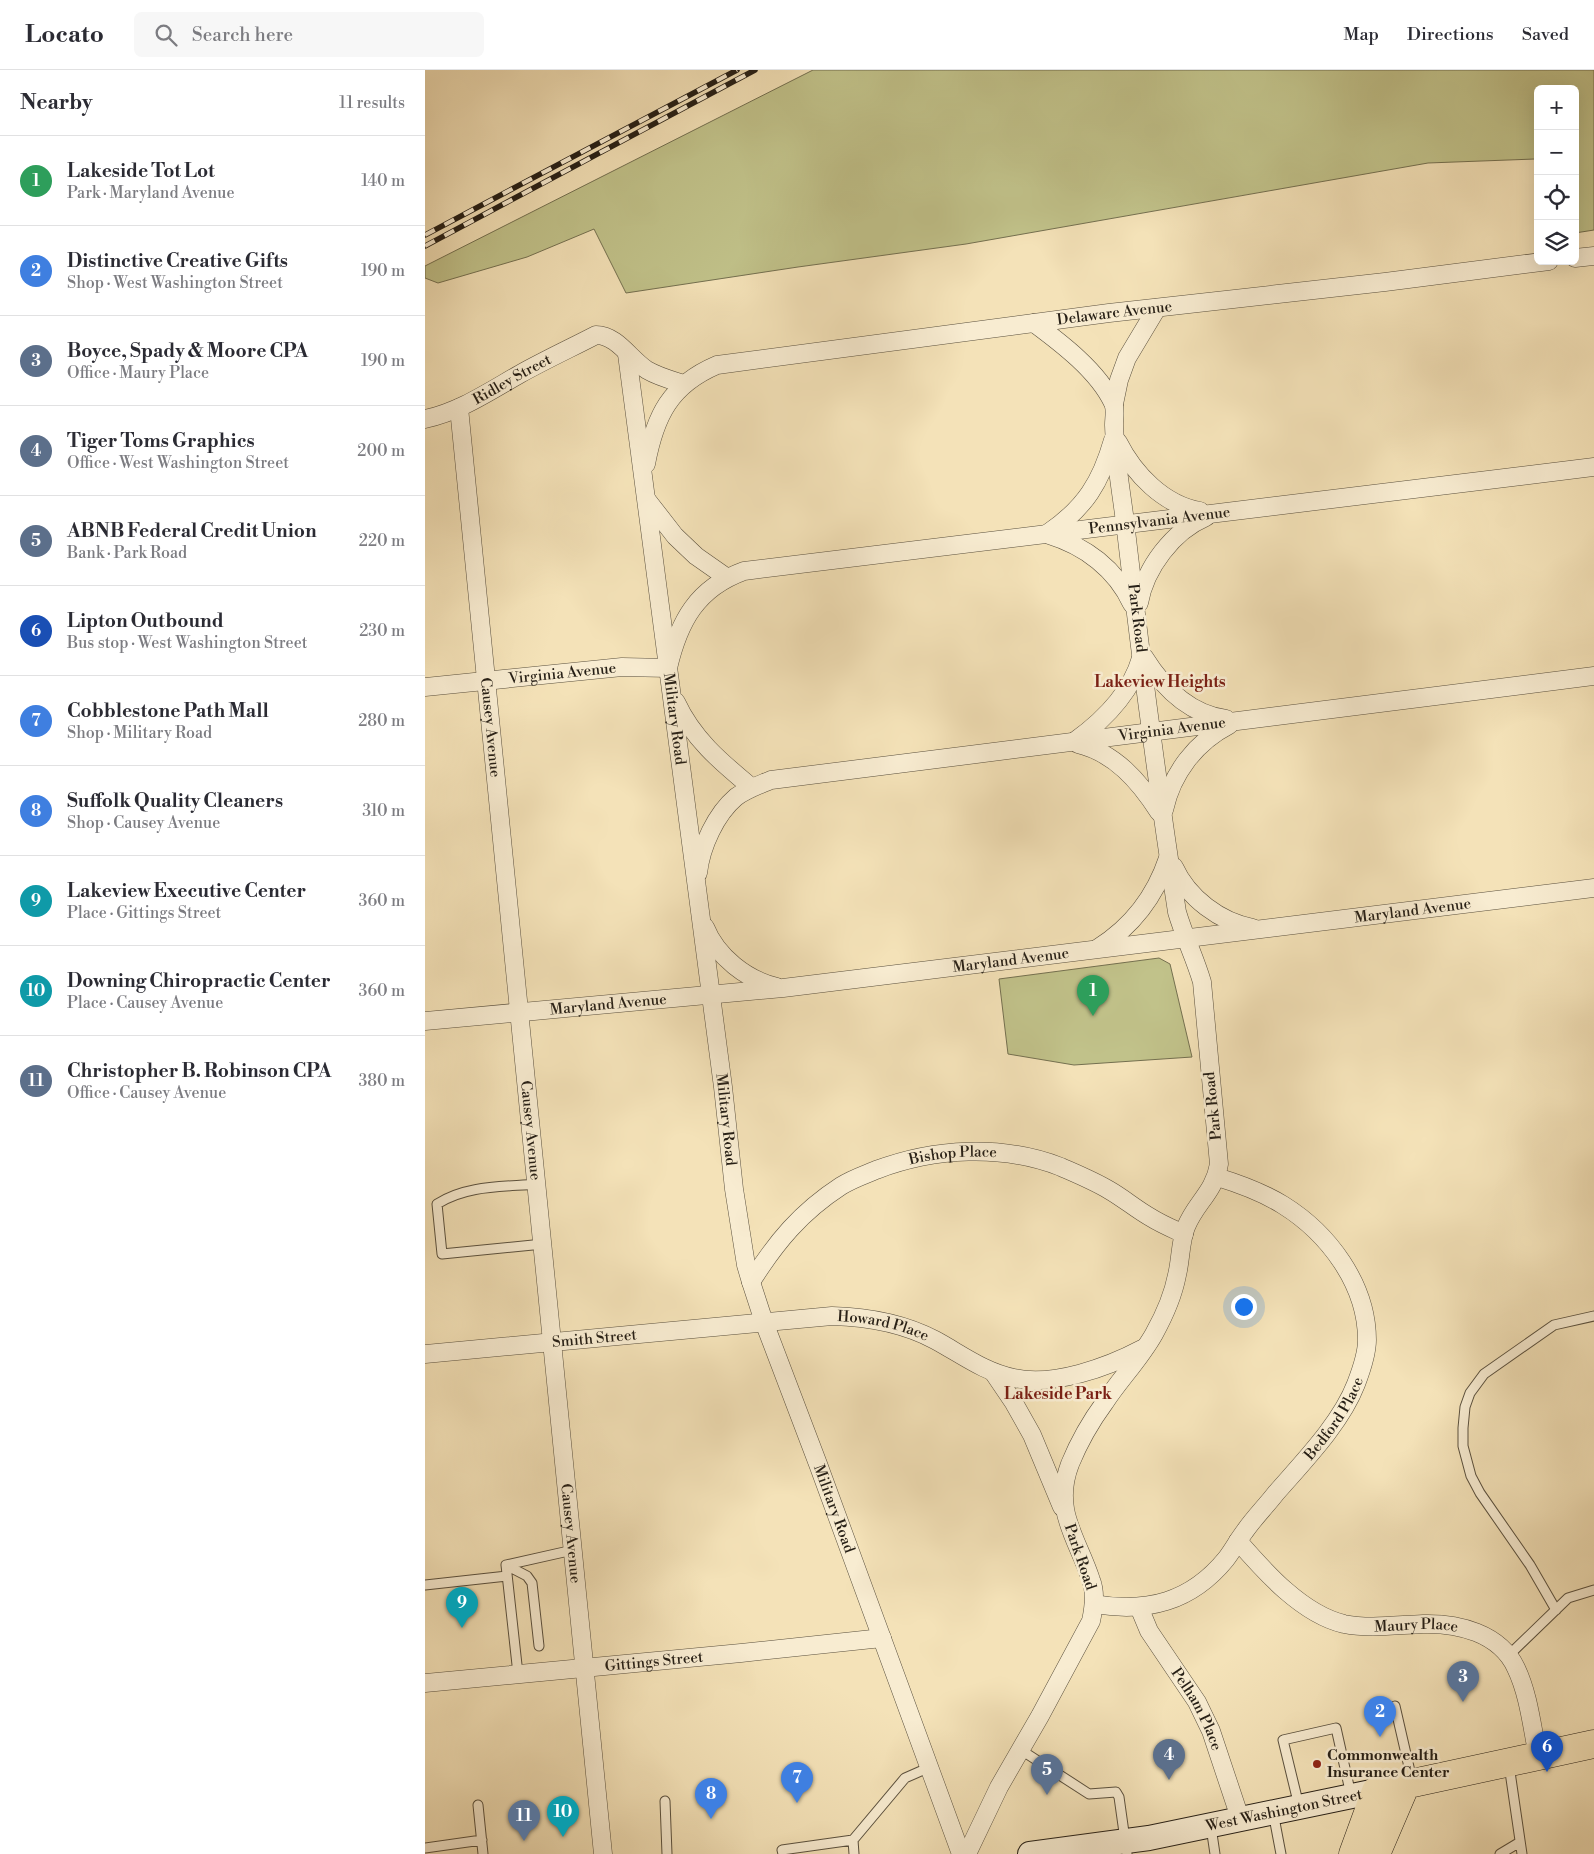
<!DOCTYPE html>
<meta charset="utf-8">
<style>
:root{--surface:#fff;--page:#f7f7f7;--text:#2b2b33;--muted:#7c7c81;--line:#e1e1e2;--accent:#0f766e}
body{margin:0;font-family:"Libre Bodoni",serif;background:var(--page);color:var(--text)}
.controls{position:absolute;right:15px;top:15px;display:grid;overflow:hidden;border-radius:8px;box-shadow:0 5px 20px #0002}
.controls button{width:45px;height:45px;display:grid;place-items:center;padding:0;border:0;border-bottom:1px solid var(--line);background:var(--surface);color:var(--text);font:25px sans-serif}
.you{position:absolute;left:818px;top:1236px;width:18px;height:18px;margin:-12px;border:4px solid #fff;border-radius:50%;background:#1a73e8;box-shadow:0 0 0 8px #1a73e833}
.badge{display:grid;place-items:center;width:32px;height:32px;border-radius:50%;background:var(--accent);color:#fff;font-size:16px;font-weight:700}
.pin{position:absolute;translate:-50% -41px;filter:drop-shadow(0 1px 2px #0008)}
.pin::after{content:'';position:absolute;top:26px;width:18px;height:15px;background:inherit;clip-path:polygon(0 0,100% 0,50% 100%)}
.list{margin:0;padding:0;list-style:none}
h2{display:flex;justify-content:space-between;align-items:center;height:65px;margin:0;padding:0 20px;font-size:21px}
h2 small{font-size:16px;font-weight:400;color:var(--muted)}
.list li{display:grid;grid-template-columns:32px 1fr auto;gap:15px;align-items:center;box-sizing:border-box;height:90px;padding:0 20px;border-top:1px solid var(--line)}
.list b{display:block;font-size:19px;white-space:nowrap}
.list p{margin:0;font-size:16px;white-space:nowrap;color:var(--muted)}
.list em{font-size:16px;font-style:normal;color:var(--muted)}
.icon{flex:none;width:28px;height:28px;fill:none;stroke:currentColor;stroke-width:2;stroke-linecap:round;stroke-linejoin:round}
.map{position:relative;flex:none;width:1169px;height:1784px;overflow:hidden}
header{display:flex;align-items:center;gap:30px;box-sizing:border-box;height:70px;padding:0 25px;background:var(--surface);border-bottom:1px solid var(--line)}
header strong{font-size:24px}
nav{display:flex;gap:28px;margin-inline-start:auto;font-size:18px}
.search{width:350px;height:45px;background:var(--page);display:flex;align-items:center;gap:12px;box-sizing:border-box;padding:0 18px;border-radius:8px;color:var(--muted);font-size:19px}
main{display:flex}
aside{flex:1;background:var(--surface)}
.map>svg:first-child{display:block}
</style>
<header>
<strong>Locato</strong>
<div class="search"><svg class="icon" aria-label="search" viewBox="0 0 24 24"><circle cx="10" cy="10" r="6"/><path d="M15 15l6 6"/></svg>Search here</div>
<nav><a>Map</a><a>Directions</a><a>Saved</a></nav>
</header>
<main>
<aside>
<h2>Nearby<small>11 results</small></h2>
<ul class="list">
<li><span class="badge" style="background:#2e9e5b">1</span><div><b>Lakeside Tot Lot</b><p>Park · Maryland Avenue</p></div><em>140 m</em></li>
<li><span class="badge" style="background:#3f7fe0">2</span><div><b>Distinctive Creative Gifts</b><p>Shop · West Washington Street</p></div><em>190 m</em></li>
<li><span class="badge" style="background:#5c6f8a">3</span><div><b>Boyce, Spady &amp; Moore CPA</b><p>Office · Maury Place</p></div><em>190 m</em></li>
<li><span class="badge" style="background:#5c6f8a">4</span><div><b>Tiger Toms Graphics</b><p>Office · West Washington Street</p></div><em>200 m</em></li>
<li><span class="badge" style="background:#5c6f8a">5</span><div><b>ABNB Federal Credit Union</b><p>Bank · Park Road</p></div><em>220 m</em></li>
<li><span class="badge" style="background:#1a4fb4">6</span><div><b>Lipton Outbound</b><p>Bus stop · West Washington Street</p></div><em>230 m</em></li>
<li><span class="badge" style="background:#3f7fe0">7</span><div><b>Cobblestone Path Mall</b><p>Shop · Military Road</p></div><em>280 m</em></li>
<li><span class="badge" style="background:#3f7fe0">8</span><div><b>Suffolk Quality Cleaners</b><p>Shop · Causey Avenue</p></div><em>310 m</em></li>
<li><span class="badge" style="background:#0f9aa8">9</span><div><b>Lakeview Executive Center</b><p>Place · Gittings Street</p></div><em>360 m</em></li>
<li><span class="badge" style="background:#0f9aa8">10</span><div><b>Downing Chiropractic Center</b><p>Place · Causey Avenue</p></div><em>360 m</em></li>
<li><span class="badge" style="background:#5c6f8a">11</span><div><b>Christopher B. Robinson CPA</b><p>Office · Causey Avenue</p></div><em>380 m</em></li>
</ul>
</aside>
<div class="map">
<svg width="1169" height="1784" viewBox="0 0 1169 1784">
<rect width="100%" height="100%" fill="#f4e2b8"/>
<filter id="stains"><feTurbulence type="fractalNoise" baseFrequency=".004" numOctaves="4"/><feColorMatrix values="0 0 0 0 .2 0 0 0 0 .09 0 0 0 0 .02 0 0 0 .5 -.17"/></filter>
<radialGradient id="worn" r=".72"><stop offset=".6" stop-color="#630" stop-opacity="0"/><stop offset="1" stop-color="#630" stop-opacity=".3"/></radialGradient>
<path fill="#c1c28a" stroke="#747050" d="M388,0H1169V160L1150,163V19H1113V91L1110,89L1003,93L541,174L373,197L201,223L169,159L102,187L13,213L0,208V196Z
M734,888L745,894L767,987L649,995L583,984L574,909Z"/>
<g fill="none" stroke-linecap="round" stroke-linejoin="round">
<defs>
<path id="lane" d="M112,1114C78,1117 41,1115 12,1134L17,1184L118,1174
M81,1495L102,1506L107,1513L114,1576
M0,1515L82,1506
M1131,1540L1105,1495L1055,1423L1046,1406L1038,1376V1358L1040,1337L1045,1323L1059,1304L1129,1255L1169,1246
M1083,1586L1143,1528L1169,1520
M93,1604L81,1495L148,1480
M970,1636L987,1710
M596,1680L664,1724L691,1722L694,1727L702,1784
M1084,1695L1097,1784
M240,1731L242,1784
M53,1735L58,1784
M874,1736L858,1670L911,1658L926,1725
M848,1742L856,1784
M786,1757L790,1784
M0,1778L57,1770
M358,1784L357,1780L428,1770
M429,1784L428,1770L480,1708L505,1697
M1075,1784L1095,1772"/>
<g id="street">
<path d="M1150,188L1169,186"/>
<path id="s1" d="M202,284L298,1017L309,1119L321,1195L326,1212L339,1252L393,1394L536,1784"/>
<path d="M689,334L694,310L702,288L732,238"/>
<path id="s2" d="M34,338L178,1784"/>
<path id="s3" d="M0,349C34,342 65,321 95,304C120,290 146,278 171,265C192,265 205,289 222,300C234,307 246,310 259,314"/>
<path d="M693,372C709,404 739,435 775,441"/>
<path id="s4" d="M221,394C230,346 245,315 292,295L684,243L960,212L1124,191"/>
<path d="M222,430L250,466L271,486L301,507"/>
<path d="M623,463C660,438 676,412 688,370"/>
<path d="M624,465C660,476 691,499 707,534"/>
<path d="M714,533C720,498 748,461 781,447"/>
<path d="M719,587C737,616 764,644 801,649"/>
<path id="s5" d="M0,617L197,597L243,598C254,551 272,518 319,501L1169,397"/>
<path d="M251,632C268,669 296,692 326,717"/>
<path d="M650,671C679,650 706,623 716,588"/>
<path d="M653,674C690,683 714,711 734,742"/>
<path d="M739,740C747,703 771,672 804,655"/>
<path d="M749,797C763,828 795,852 828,858"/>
<path id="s6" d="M273,803C276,776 291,744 311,727C322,719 334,715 346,710C620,676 894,639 1169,606"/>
<path d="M280,857C292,887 322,910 352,917"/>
<path d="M673,878C708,856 730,827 743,788"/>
<path id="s7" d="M0,951L358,918L1169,818"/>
<path id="s8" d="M326,1212C351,1172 376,1142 416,1116C427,1109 439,1105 451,1100C509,1078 577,1074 636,1097C652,1104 669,1111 684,1120C698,1128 711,1139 725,1147C736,1154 748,1159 759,1164"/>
<path id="s9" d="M0,1284L407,1246C443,1247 478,1253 510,1270C536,1284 559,1302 589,1308C628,1317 683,1297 717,1279"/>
<path d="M568,1302L589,1333L607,1365L637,1437"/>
<path id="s10" d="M813,1471C840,1502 877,1544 919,1554C944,1559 972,1555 998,1554C1033,1553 1075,1563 1091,1598C1104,1625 1107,1658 1113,1686"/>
<path id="s11" d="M669,1534C722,1543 766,1532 801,1489C808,1480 813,1470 820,1461C829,1448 841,1436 851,1423C879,1391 916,1353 931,1314C936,1301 942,1284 942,1270C942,1214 903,1163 858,1135C837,1122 815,1114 792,1107"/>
<path id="s12" d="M714,1537L724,1561L772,1632L786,1661L815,1748"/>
<path id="s13" d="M0,1613L316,1583L457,1568"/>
<path d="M542,1784L574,1717L615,1646L666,1551C669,1537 671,1523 666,1510C653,1469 627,1441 645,1394C654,1372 666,1351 680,1332C695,1309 715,1289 729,1264C739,1246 748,1226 752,1205C756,1189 755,1172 761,1157C771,1132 789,1123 794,1094L777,912C770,888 759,866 752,842C732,712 715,582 700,452C696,420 690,387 689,355C689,348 691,339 688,333C673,301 636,273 609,253"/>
</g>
<g id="secondary">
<path id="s14" d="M605,1784L724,1768L951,1721"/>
</g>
<path id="primary" d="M928,1784L951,1721L1169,1674
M951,1784L981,1714"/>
</defs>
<use href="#lane" stroke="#5a503e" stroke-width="11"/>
<use href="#street" stroke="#5a503e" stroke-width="19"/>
<use href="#secondary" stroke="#261f16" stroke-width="26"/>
<use href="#primary" stroke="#261f16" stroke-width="29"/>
<use href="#lane" stroke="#f8ecd1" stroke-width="9"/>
<use href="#street" stroke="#f8ecd1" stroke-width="18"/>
<use href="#secondary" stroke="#f8ecd1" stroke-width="24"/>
<use href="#primary" stroke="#f4e2b8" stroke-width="28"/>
<defs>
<path id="rail" d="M0,165L312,0
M0,176L330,0"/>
</defs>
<use href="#rail" stroke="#261f16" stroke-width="5.5"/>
<use href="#rail" stroke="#f8ecd1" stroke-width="4" stroke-dasharray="11" stroke-linecap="butt"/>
</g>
<circle fill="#8f2418" stroke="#f8ecd1" stroke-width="2" cx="892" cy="1694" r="5"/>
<g text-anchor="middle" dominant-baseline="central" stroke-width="5" stroke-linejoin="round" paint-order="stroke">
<g font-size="15" fill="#261f16" stroke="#f8ecd1">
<text stroke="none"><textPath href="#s4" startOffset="529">Delaware Avenue</textPath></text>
<text stroke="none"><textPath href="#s3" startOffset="96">Ridley Street</textPath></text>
<text stroke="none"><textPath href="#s5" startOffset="792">Pennsylvania Avenue</textPath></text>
<text transform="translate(712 548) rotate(83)">Park Road</text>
<text stroke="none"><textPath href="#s5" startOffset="138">Virginia Avenue</textPath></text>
<text stroke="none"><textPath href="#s1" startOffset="368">Military Road</textPath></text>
<text stroke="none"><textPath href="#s2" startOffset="321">Causey Avenue</textPath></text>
<text stroke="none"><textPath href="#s6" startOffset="530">Virginia Avenue</textPath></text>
<text stroke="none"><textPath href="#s7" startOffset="994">Maryland Avenue</textPath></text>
<text stroke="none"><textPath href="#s7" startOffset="589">Maryland Avenue</textPath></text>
<text stroke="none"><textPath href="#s7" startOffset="184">Maryland Avenue</textPath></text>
<text transform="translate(788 1036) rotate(-96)">Park Road</text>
<text stroke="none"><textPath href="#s1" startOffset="772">Military Road</textPath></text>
<text stroke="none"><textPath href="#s2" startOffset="726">Causey Avenue</textPath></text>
<text stroke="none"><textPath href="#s8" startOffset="250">Bishop Place</textPath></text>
<text stroke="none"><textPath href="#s9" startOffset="461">Howard Place</textPath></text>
<text stroke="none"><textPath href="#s9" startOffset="170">Smith Street</textPath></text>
<text stroke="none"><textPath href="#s11" startOffset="325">Bedford Place</textPath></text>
<text stroke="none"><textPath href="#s1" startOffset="1178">Military Road</textPath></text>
<text stroke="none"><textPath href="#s2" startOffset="1131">Causey Avenue</textPath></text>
<text transform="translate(655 1487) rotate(71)">Park Road</text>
<text stroke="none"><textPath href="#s10" startOffset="209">Maury Place</textPath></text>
<text stroke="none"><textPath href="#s13" startOffset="230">Gittings Street</textPath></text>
<text stroke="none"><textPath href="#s12" startOffset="118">Pelham Place</textPath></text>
<text stroke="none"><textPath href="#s14" startOffset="258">West Washington Street</textPath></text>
</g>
<g font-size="15" font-weight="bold" fill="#261f16" stroke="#f8ecd1" text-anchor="start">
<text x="902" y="1685">Commonwealth<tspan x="902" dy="17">Insurance Center</tspan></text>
</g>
<g font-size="16" font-weight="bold" fill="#7a1f14" stroke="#f8ecd1">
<text x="735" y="612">Lakeview Heights</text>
<text x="633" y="1324">Lakeside Park</text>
</g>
</g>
<rect width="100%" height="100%" filter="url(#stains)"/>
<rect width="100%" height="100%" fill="url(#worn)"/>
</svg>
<div class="controls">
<button>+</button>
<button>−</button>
<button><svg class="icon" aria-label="locate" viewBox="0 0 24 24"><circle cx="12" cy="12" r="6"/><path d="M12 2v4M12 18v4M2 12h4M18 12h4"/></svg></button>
<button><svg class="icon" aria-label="layers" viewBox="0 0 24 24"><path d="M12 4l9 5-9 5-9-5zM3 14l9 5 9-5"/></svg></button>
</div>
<div class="you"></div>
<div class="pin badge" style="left:668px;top:946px;background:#2e9e5b">1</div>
<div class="pin badge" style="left:955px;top:1667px;background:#3f7fe0">2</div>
<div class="pin badge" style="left:1038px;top:1632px;background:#5c6f8a">3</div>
<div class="pin badge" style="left:744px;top:1710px;background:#5c6f8a">4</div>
<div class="pin badge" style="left:622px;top:1725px;background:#5c6f8a">5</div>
<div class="pin badge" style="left:1122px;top:1702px;background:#1a4fb4">6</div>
<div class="pin badge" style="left:372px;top:1733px;background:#3f7fe0">7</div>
<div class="pin badge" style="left:286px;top:1749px;background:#3f7fe0">8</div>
<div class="pin badge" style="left:37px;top:1558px;background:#0f9aa8">9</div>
<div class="pin badge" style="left:138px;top:1767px;background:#0f9aa8">10</div>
<div class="pin badge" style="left:99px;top:1771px;background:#5c6f8a">11</div>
</div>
</main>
